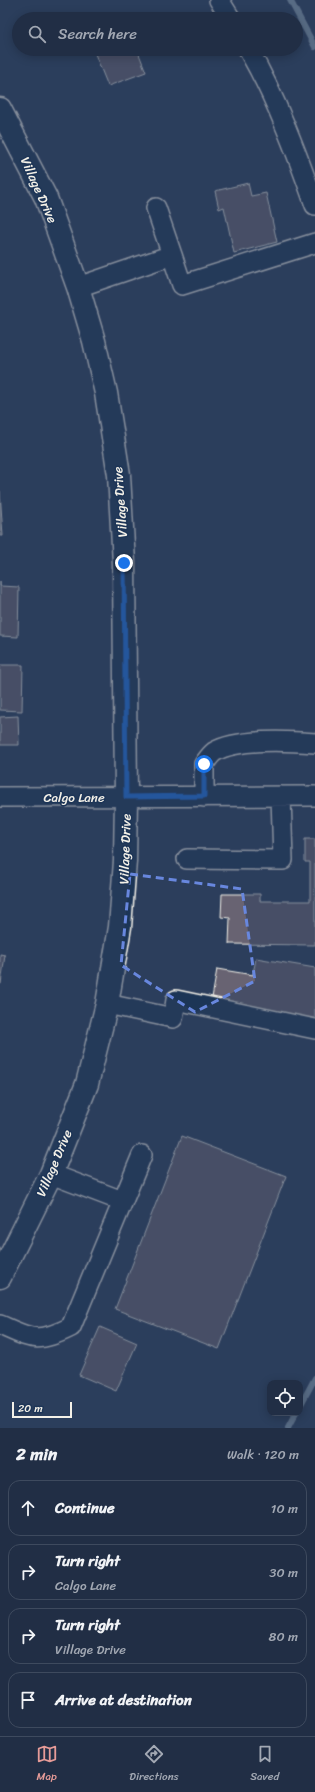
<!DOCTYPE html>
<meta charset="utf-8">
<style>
:root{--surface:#212e45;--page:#2d3a50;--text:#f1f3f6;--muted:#a2a8b3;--line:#3e4a5e;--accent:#e69b98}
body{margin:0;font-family:Sriracha,sans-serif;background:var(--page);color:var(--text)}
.controls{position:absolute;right:12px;bottom:12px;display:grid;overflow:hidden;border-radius:8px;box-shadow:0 2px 10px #0003}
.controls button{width:36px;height:36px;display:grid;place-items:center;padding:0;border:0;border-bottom:1px solid var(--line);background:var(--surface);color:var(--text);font:20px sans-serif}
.scale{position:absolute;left:12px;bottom:10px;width:60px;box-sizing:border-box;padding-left:4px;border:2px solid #f4f1e8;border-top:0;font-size:11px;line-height:14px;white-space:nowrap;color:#f4f1e8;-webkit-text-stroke:3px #1d3557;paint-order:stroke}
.stop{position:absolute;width:12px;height:12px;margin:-9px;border:3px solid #1a73e8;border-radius:50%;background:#fff}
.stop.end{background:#1a73e8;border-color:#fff;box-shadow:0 1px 4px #0008}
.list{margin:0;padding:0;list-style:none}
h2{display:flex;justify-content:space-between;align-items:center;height:52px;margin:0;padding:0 16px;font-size:17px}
h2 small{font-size:13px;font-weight:400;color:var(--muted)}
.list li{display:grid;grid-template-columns:26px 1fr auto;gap:12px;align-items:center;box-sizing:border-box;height:56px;margin:0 8px 8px;padding:0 8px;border:1px solid var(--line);border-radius:12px}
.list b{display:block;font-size:15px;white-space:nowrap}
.list p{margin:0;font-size:13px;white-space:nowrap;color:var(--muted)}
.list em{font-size:13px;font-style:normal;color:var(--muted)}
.icon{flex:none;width:22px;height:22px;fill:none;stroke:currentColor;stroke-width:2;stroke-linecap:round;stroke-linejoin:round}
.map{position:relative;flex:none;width:315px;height:1428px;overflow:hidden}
.search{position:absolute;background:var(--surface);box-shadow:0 2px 10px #0003;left:12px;right:12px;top:12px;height:44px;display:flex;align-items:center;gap:10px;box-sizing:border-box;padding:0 14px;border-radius:22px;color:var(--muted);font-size:15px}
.sheet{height:308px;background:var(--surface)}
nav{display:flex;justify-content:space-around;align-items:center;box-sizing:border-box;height:56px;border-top:1px solid var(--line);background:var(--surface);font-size:11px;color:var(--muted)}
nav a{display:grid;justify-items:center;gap:2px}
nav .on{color:var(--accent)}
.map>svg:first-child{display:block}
</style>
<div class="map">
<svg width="315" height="1428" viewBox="0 0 315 1428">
<rect width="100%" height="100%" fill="#2c3e5c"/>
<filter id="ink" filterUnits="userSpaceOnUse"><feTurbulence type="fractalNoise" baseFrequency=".025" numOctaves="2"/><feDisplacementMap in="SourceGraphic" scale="8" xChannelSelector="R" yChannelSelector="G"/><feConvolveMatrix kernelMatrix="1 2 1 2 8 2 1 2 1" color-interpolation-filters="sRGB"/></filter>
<g filter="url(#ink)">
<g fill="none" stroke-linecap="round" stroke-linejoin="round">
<path stroke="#8da2b3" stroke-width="6" d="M290,0L315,47
M300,1406L315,1378
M288,1428L296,1413"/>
</g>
<path fill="#676472" stroke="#f4f1e8" d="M93,49H137L146,72L108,86Z
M248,183L251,196L266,193L277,242L234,253L224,207L219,209L215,191Z
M0,491L3,536H0Z
M0,581V586L19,587L18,637L0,636Z
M0,665H23L22,711L0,710Z
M18,716L19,745H0V717Z
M305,839H315V945L229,944L230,918L221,917L222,894H260V901H310V862H305Z
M0,954L5,955L1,984H0Z
M256,958L315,968V1022L211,1004L217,969L253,975Z
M182,1136L286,1176L219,1349L115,1309Z
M100,1327L137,1343L116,1391L79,1375Z"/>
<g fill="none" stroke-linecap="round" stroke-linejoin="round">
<defs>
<path id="minor" d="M219,0L231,19
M248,49C276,98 296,151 315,205
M156,208L172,255
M78,287L172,255L182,285L315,243
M0,797L315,796
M204,797V764C207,760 210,755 214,752C237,738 289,741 315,743
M187,859L283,860L281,796
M107,1004L173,1018L176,1000L315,1029
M51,1174L122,1201
M0,1325C32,1339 37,1344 71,1327L142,1155"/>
<path id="major" d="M0,109L46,198L78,287L94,341L106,393L119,475L124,563L126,797L125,861L120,927L107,1004L87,1084L51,1174L0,1277"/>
</defs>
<use href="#minor" stroke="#f4f1e8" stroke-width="22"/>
<use href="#major" stroke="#f4f1e8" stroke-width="25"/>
<use href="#minor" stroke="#1d3557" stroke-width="19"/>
<use href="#major" stroke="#1d3557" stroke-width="22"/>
</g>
</g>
<g fill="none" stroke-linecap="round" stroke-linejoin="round" filter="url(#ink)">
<path stroke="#1a73e8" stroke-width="5" d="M124,563L126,797L204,796V764"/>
</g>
<path d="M0 0H315V1428H0ZM130,874L242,889L255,981L195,1012L121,965Z" fill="#2c3e5c" fill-opacity=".55" fill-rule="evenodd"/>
<path fill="none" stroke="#6887de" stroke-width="3" stroke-dasharray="8 5" stroke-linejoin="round" d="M130,874L242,889L255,981L195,1012L121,965Z"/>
<g text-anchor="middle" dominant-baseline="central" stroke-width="3" stroke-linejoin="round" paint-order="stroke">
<g font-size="13" fill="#f4f1e8" stroke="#1d3557">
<text transform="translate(39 190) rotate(66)">Village Drive</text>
<text transform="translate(120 502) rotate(-94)">Village Drive</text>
<text x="74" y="797">Calgo Lane</text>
<text transform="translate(125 849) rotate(-88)">Village Drive</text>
<text transform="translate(54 1163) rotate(-67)">Village Drive</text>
</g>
</g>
</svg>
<div class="controls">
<button><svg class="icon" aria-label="locate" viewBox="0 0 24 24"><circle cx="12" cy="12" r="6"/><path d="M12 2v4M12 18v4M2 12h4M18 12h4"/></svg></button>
</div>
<div class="scale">20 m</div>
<div class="stop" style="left:204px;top:764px"></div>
<div class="stop end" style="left:124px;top:563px"></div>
<div class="search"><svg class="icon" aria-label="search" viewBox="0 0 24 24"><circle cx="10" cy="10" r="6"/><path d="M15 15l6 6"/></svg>Search here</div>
</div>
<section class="sheet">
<h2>2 min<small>Walk · 120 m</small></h2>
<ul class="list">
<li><svg class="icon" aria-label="ahead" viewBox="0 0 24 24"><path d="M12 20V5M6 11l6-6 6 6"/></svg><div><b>Continue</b></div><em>10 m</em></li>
<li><svg class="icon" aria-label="right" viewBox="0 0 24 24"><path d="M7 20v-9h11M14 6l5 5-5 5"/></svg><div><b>Turn right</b><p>Calgo Lane</p></div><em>30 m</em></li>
<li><svg class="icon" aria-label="right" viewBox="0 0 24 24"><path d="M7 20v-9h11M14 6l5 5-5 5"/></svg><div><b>Turn right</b><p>Village Drive</p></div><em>80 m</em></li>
<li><svg class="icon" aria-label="arrive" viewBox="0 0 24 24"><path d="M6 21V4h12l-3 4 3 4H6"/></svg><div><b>Arrive at destination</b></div></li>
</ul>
</section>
<nav>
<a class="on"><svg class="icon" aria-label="map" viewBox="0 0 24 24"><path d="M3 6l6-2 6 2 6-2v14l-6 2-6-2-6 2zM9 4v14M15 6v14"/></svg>Map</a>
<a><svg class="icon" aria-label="directions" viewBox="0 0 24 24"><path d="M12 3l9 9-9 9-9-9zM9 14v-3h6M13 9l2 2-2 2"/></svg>Directions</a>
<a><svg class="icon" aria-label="saved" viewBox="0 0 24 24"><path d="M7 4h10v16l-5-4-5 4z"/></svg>Saved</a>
</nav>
